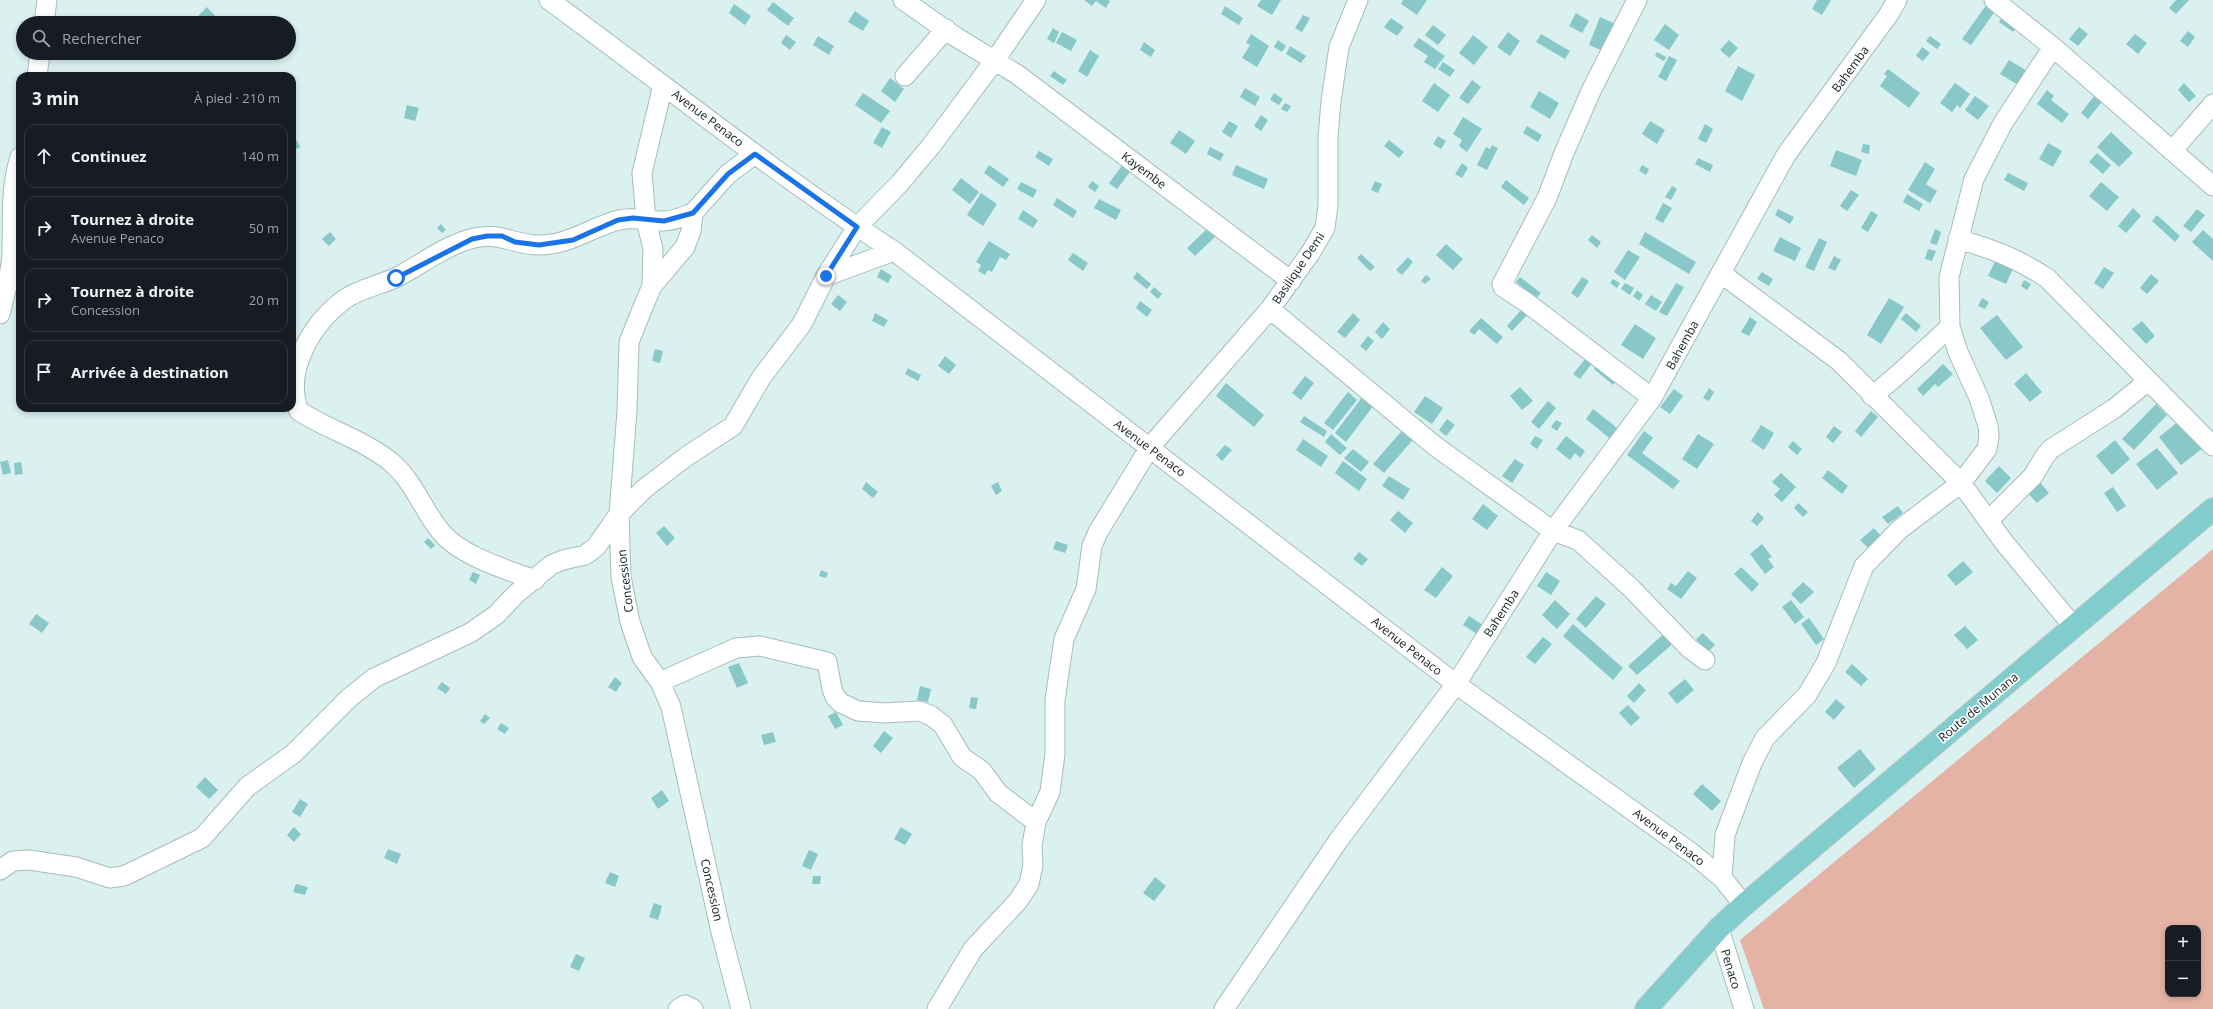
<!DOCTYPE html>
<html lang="fr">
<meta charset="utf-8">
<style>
:root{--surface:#171b24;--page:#20242c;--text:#f1f3f6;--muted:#9ea1a6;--line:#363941}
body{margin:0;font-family:"Open Sans",sans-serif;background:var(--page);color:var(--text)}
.controls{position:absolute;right:12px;bottom:12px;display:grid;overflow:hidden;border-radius:8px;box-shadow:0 2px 6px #0003}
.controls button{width:36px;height:36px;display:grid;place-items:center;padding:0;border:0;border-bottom:1px solid var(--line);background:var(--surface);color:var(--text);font:20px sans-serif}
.stop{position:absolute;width:12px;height:12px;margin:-9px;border:3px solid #1a73e8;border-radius:50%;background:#fff}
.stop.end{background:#1a73e8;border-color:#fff;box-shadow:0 1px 4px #0008}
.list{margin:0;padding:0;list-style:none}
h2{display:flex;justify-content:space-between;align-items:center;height:52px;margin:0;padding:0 16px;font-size:17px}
h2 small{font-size:13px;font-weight:400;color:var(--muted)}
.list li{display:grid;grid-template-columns:26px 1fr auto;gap:12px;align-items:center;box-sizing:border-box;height:64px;margin:0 8px 8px;padding:0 8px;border:1px solid var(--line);border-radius:12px}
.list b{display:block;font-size:15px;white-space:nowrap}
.list p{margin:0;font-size:13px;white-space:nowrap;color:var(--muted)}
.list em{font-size:13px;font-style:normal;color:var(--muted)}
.icon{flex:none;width:22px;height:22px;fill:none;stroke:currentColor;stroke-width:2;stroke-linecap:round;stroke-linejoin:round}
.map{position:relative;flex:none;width:2213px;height:1009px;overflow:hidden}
.search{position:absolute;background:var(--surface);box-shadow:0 2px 6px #0003;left:16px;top:16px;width:280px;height:44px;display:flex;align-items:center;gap:10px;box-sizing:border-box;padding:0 14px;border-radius:22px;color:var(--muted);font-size:15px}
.panel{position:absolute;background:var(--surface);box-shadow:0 2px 6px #0003;left:16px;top:72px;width:280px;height:340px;border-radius:12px}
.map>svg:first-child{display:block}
</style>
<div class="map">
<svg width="2213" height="1009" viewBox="0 0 2213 1009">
<rect width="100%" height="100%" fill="#daf1f0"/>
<path fill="#e4b3a5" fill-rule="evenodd" d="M2213,549V1009H1764L1740,940ZM2168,928H2198V994H2168Z"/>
<path fill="#88c8c8" d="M1084,0H1108L1110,1L1106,8L1096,1L1092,6Z
M1261,0H1281L1272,15L1257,6Z
M1403,0H1427L1417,15L1401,4Z
M1817,0H1831L1822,15L1812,9Z
M2176,0H2189L2176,14L2169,8Z
M773,2L794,18L788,26L767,10Z
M734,4L751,16L745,25L729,13Z
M1987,4L1996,10L1971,45L1962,39Z
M1225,6L1243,18L1239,25L1221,14Z
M207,7L216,17L209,23H205L198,16Z
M855,11L869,21L863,31L848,22Z
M1576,13L1589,21L1582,33L1569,26Z
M2004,14L2019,24L2013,32L1999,22Z
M1303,15L1310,18L1302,32L1295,28Z
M1600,17L1620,26L1608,53L1589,45Z
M1391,18L1404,27L1397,36L1384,27Z
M1665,24L1679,35L1669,50L1654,40Z
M1433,25L1446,35L1438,45L1425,35Z
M2079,27L2088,34L2078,46L2069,39Z
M1053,28L1059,32L1054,43L1047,39Z
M2188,31L2195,37L2188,47L2180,41Z
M1062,32L1077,40L1071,51L1056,43Z
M1508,32L1520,41L1510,56L1497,47Z
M1251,34L1269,46L1257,67L1242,58L1250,45L1246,43Z
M1541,34L1570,51L1565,59L1536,42Z
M2135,34L2147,43L2138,54L2126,44Z
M786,35L796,42L790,50L781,43Z
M1473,35L1488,47L1474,65L1459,53Z
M818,36L834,46L829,55L813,45Z
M1930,36L1941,44L1937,49L1926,41Z
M1419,38L1445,56L1435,69L1424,62L1428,56L1413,46Z
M1278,40L1286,46L1282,52L1274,47Z
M1729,40L1738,48L1729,58L1720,50Z
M1144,42L1155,50L1151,57L1140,50Z
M1290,46L1306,56L1301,63L1286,54Z
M1922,47L1930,53L1923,61L1916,56Z
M1090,50L1099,56L1087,77L1078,71Z
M1657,52L1666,57L1664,61L1655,56Z
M1669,56L1677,60L1666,81L1658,77Z
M2009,60L2027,71L2018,85L2000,74Z
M1443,62L1455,70L1450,77L1438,69Z
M1738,66L1755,75L1742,101L1725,91Z
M1888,69L1920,93L1909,108L1880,86L1887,76L1884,74Z
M1054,71L1067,80L1063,85L1050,76Z
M890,78L904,89L895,102L881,91Z
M1472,80L1481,87L1468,104L1459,98Z
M1434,83L1450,95L1438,112L1422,101Z
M1955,83L1970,94L1960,108L1957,105L1952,112L1940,103Z
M2184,83L2196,96L2189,102L2178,90Z
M1245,88L1260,97L1255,106L1240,97Z
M2047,90L2054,96L2051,100L2069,114L2062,123L2037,104Z
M1539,91L1559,103L1550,119L1530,107Z
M863,93L890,111L881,123L855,105Z
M1274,93L1283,99L1279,105L1270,100Z
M1975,96L1989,106L1978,120L1965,110Z
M2094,96L2102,102L2088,119L2081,113Z
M1285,103L1291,106L1287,112L1281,109Z
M407,105L419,108L415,121L404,118Z
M1261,115L1268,120L1261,131L1254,126Z
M1463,117L1482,129L1467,152L1459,146L1462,140L1453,134Z
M1229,121L1238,126L1231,138L1222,132Z
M1650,121L1665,130L1657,144L1642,134Z
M1705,124L1713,129L1706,143L1698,139Z
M1527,126L1542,135L1538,142L1523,133Z
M882,127L891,132L882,148L873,143Z
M1179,130L1195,141L1186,154L1170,143Z
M2111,132L2133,153L2119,167L2097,147Z
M1438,136L1446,141L1441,149L1433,144Z
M296,139L300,147L292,151V141Z
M1389,140L1404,152L1399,158L1384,146Z
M2048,143L2062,151L2053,167L2039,159Z
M1863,144L1870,145L1869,154L1861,152Z
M1492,145L1498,148L1487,170L1477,165L1486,147L1490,149Z
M1210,147L1224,154L1220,161L1207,154Z
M1836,150L1862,160L1856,176L1830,166Z
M1039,151L1053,159L1049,166L1035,157Z
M2097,153L2111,165L2103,174L2089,162Z
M1698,158L1713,165L1710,172L1695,164Z
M1925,162L1935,169L1926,184L1937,191L1930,203L1908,190Z
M1124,163L1132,169L1117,189L1109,183Z
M1462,163L1468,168L1462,178L1455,174Z
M989,165L1009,179L1003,187L984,173Z
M1236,165L1268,179L1264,189L1232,175Z
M1642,165L1649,169L1646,175L1639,171Z
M2008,173L2028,183L2024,191L2004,180Z
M961,178L979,192L970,204L952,190Z
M1506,180L1529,198L1524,205L1501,187Z
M1092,181L1099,186L1095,192L1088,187Z
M1375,181L1382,184L1378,193L1371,190Z
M1021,182L1037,190L1033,198L1017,189Z
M2101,182L2119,197L2107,211L2089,196Z
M1672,186L1677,189L1671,200L1665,197Z
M1851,190L1859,195L1847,211L1840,206Z
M981,193L997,204L983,226L967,215Z
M1907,194L1923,204L1919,211L1903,202Z
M1057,198L1077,211L1073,218L1053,205Z
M1099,199L1121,210L1116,220L1094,208Z
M1663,203L1672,208L1663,223L1655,219Z
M2133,208L2141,216L2126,233L2118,226Z
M1778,209L1794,217L1790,224L1775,215Z
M2197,209L2205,215L2191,232L2183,226Z
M1023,210L1038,220L1033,228L1018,219Z
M1871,211L1878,215L1868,232L1861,228Z
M2157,215L2180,236L2175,242L2152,221Z
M441,224L446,230L442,233L437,228Z
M1208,228L1216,236L1195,256L1187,248Z
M1935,229L1941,232L1937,245L1930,243Z
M2203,230L2213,239V261L2192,242Z
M330,232L336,239L329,246L322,239Z
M1645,232L1696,262L1689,274L1639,244Z
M1592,235L1601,242L1597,248L1588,240Z
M1780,237L1801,248L1795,261L1773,251Z
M1819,238L1827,242L1814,271L1805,267Z
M989,241L1010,254L1006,260L1000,257L992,272L988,270L985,275L978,271L981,265L976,262Z
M1446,244L1463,259L1453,270L1436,255Z
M1928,249L1936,251L1932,261L1925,259Z
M1628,250L1640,257L1625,280L1614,272Z
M1073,253L1088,263L1083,271L1068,260Z
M1999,253L2016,262L2006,284L1988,276Z
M1361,254L1375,267L1370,271L1357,258Z
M1834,256L1841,260L1835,271L1828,268Z
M1408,257L1413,262L1402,275L1396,270Z
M2104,267L2114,273L2103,289L2094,283Z
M881,269L892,276L888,283L877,277Z
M1137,272L1151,284L1147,289L1133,278Z
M1762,272L1773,279L1769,286L1757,279Z
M2151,274L2159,281L2147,294L2140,288Z
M1426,275L1431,279L1425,284L1421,281Z
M1520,277L1541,293L1536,298L1516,282Z
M1582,277L1589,281L1578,298L1571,293Z
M1613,279L1620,283L1617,288L1610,283Z
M2024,280L2031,284L2027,290L2021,286Z
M1625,283L1634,288L1630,295L1621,289Z
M1676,283L1684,287L1667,316L1659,312Z
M1154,287L1162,294L1158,299L1150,292Z
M1637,290L1643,295L1639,301L1633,296Z
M838,295L847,302L840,311L831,304Z
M1651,295L1662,302L1656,311L1645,304Z
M1889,298L1904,307L1881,344L1867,335Z
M1982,298L1989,302L1985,309L1978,306Z
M1140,301L1152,310L1147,317L1136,308Z
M1527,303L1533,309L1512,331L1507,326Z
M875,313L888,320L884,327L872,321Z
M1353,313L1360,320L1345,338L1337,332Z
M1906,313L1921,326L1916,332L1901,319Z
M1997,315L2023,347L2006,360L1980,328Z
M1750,317L1757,322L1749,336L1741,332Z
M1481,318L1503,337L1497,344L1479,329L1474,335L1469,331Z
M2142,321L2155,336L2146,344L2132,329Z
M1383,322L1390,329L1382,339L1375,332Z
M1635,324L1656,338L1643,359L1621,345Z
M1368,336L1374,341L1366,351L1360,346Z
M655,349L663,351L660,363L652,361Z
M1590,353L1596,358L1580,379L1573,374Z
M945,356L956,365L949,374L938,366Z
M1601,359L1621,374L1613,385L1594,369Z
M1943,364L1953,374L1938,387L1935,384L1923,396L1917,389Z
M908,368L921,375L918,381L905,374Z
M2026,373L2042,392L2030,402L2014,384Z
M1305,376L1314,383L1301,400L1292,393Z
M1226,383L1264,415L1254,427L1216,396Z
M1520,387L1533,401L1522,410L1510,396Z
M1709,388L1714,392L1709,401L1703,398Z
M1674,389L1683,396L1670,414L1660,407Z
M1348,392L1357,400L1333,430L1324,423Z
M1366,392L1377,401L1346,442L1335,433Z
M1425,396L1443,408L1432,424L1414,412Z
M1548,401L1556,408L1539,429L1531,422Z
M2156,404L2167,415L2134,450L2122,439Z
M1593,409L1621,431L1613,441L1586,419Z
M1871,411L1878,417L1861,437L1855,431Z
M1304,416L1327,431L1324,437L1300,422Z
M1447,419L1455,425L1446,436L1439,430Z
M1556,420L1562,423L1557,431L1551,427Z
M2180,420L2203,448L2181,465L2159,437Z
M1761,425L1774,433L1764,450L1751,441Z
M1834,426L1842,432L1833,443L1826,437Z
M1405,427L1416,436L1384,473L1373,464Z
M1644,431L1653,438L1642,453L1680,481L1673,489L1627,455Z
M1331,434L1347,448L1340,455L1325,442Z
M1698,434L1714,444L1697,469L1682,459Z
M1535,436L1543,440L1537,449L1530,444Z
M1566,436L1585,451L1580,458L1575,453L1570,460L1556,449Z
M1303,439L1328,456L1321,467L1296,450Z
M2115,440L2130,459L2112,475L2096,456Z
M1793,441L1802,449L1797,455L1788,447Z
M1225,445L1232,450L1222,461L1216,455Z
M2157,448L2178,473L2157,490L2136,464Z
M1353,449L1369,462L1361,472L1344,458Z
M1515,459L1524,465L1512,483L1502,476Z
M8,460L11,473L3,475L0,462Z
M1343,461L1367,479L1359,491L1335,473Z
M21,462L23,474L15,475L14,463Z
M1999,466L2011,478L1997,493L1985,481Z
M1828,470L1848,486L1842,494L1822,478Z
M1781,473L1796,487L1782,502L1774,495L1780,489L1772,482Z
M1389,476L1410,489L1403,500L1382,486Z
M2039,481L2049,493L2037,503L2027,492Z
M866,482L878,492L873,498L862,489Z
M998,482L1002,491L996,495L991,486Z
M2113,487L2126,506L2117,512L2104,493Z
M1798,503L1808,512L1803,517L1794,508Z
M1483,504L1498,516L1487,530L1472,519Z
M1898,506L1903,513L1888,524L1882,517Z
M1398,511L1413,523L1405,533L1390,520Z
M1758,512L1764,518L1757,526L1751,521Z
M664,526L675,538L667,546L656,533Z
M1874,528L1881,536L1868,548L1860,540Z
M428,538L435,545L431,549L424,542Z
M1056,541L1068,545L1065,553L1053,549Z
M1762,544L1772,557L1768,559L1774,567L1765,574L1750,554Z
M1359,552L1368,559L1362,566L1353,559Z
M1963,561L1973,572L1956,586L1947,575Z
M1442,567L1453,576L1436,598L1424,590Z
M1741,567L1759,584L1752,592L1734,574Z
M821,570L828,573L826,578L819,576Z
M1688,571L1697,578L1681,599L1667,589L1671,583L1676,586Z
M473,572L480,575L476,584L469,580Z
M1546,572L1560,581L1551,595L1537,586Z
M1803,582L1814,592L1801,604L1791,594Z
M1596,596L1606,604L1586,628L1576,619Z
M1555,600L1570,614L1557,629L1542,615Z
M1791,600L1804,617L1795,624L1782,607Z
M36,614L49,623L42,633L29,624Z
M1469,616L1486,627L1480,636L1463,625Z
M1809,618L1824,639L1816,645L1801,624Z
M1573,624L1623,668L1613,680L1563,636Z
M1965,626L1978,640L1967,649L1954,635Z
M1668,630L1677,640L1637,675L1628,666Z
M1703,633L1715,645L1708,652L1696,639Z
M1543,637L1552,644L1535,664L1526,657Z
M739,663L748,683L737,688L728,667Z
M1852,664L1868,679L1861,686L1845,672Z
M615,677L622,683L616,692L608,687Z
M1685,679L1694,690L1677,704L1668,693Z
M442,682L450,688L446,694L437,688Z
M1639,683L1646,690L1634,703L1627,696Z
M920,686L931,689L928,702L917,700Z
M971,697L978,698L976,709L969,708Z
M1836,699L1845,707L1834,720L1825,712Z
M1628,705L1640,718L1631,726L1619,713Z
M836,712L843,725L835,729L828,716Z
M485,714L490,718L484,724L480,721Z
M501,723L509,728L505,734L497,729Z
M884,731L893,738L881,753L873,746Z
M773,732L776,742L764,745L761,735Z
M1860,749L1876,769L1854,788L1837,768Z
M205,777L218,790L209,799L196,787Z
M1702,784L1721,801L1712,811L1693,794Z
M662,790L669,801L658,809L651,798Z
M300,799L308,804L300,817L292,812Z
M294,827L301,834L294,842L287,835Z
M901,827L912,834L905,845L894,839Z
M388,849L401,854L397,864L384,858Z
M809,850L818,854L811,870L802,866Z
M610,872L619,876L615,887L605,883Z
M813,876H821L820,884H812Z
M1155,877L1166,886L1154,901L1143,893Z
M296,884L308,887L305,895L293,892Z
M654,903L662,906L658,920L649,917Z
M576,954L585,958L579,971L570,967Z"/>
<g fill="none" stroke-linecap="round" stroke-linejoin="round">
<defs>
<path id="minor" d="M549,0C664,84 775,174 894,251L1456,684L1693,854L1722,878L1744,905
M903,0L956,37L1018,75L1291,281
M1637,0L1591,91L1564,153L1547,198L1502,284L1503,287L1526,302L1652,398
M1994,0L2053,47L2213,186
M44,23L47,0
M37,76L40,53
M905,76L946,29
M2172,151L2213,104
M1958,239C1995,250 2014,257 2047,278L2213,446
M1722,274L1839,361L1961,483L2003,541L2073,626
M826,276L894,251
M652,286L653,249L646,220L642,173L663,85
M1270,309L1435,446L1553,531L1578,540L1630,587L1689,648L1705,660
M0,314C5,293 12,271 12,250C13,216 10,190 20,157
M1872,396C1901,374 1924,350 1950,327
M1989,520L2033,476L2045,456L2051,449L2115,408L2148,381
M535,580C507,570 461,556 441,532C423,510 414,482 392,463C365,440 328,430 299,411C283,371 312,323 345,299C362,287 383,285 401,275C423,263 448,244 474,238C502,232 513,245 539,245C570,245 591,227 619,220C635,216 649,222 664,221C674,221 684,216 693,213
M660,682L736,648L760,646L827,662L832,689L835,697L841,703L858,711L885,713L919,711L930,715L943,725L962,757L982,771L998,793L1036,822
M0,870L13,861L29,860L76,867L110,878L124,876L202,838L248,786L293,754L349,698L374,678L470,633L496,615L516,594L551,565L563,560L585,555L596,547L619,514L627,411L629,342L641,312L652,286L685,247L691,231L693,213L728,174L755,154
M1722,878L1725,835L1752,763L1765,738L1807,695L1826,663L1864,566L1900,529L1961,483L1987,449L1989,437L1988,426L1979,398L1958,352L1950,327L1949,277L1974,179L2003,123L2053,47
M1719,928L1744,1009
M678,1009L685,1005L693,1009
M741,1009L721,932L671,707L660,682L642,657L630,622L621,577L619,514L644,489L687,456L733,426L761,378L802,324L826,276L857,227L900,183L931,146L995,60L1036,0
M937,1009L973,949L1018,901L1029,884L1033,865L1032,845L1036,822L1050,792L1055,754V700L1064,639L1086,589L1092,546L1098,532L1150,447L1270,309L1311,252L1325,228L1328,205V137L1331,101L1339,47L1358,0
M1224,1009L1338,841L1456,684L1553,531L1652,398L1786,155L1889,14L1897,0"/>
<path id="major" d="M1646,1009L1719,928L1744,905L2213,509"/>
</defs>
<use href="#minor" stroke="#a7bcbc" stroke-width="21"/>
<use href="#major" stroke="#cccdcd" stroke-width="24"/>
<use href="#minor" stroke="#fff" stroke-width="19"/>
<use href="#major" stroke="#81cdcd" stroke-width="22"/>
</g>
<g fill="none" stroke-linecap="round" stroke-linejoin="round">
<path stroke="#1a73e8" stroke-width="5" d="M396,278L472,239L487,236H502L515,242L539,245L573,240L618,220L633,218L664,221L693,213L728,174L755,154L857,227L826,276"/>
</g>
<g text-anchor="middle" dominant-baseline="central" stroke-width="3.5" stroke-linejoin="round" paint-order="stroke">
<g font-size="12" fill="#151d1d" stroke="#fff">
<text transform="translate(1850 69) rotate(-54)">Bahemba</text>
<text transform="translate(708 118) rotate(37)">Avenue Penaco</text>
<text transform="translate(1144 170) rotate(37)">Kayembe</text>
<text transform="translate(1298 268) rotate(-56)">Basilique Demi</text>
<text transform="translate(1682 345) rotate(-61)">Bahemba</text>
<text transform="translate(1150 448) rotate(37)">Avenue Penaco</text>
<text transform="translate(625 581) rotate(-97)">Concession</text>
<text transform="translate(1501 613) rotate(-57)">Bahemba</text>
<text transform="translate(1407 646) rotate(38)">Avenue Penaco</text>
<text transform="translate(1978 707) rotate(-40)">Route de Munana</text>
<text transform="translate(1669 837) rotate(37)">Avenue Penaco</text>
<text transform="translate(712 890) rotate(77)">Concession</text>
<text transform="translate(1731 969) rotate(73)">Penaco</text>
</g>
</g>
</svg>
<div class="controls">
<button>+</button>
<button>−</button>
</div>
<div class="stop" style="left:396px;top:278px"></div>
<div class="stop end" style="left:826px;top:276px"></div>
<div class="search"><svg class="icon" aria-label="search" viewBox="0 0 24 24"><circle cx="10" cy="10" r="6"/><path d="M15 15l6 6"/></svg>Rechercher</div>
<section class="panel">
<h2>3 min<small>À pied · 210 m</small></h2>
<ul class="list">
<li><svg class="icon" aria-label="ahead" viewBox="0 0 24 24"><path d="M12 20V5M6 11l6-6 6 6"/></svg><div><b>Continuez</b></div><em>140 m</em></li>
<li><svg class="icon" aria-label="right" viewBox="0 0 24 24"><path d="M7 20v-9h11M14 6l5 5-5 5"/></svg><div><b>Tournez à droite</b><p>Avenue Penaco</p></div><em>50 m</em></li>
<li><svg class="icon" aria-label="right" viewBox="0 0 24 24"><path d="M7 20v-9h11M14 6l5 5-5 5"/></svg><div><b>Tournez à droite</b><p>Concession</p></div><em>20 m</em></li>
<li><svg class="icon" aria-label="arrive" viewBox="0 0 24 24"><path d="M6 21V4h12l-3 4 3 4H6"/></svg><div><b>Arrivée à destination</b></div></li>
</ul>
</section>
</div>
